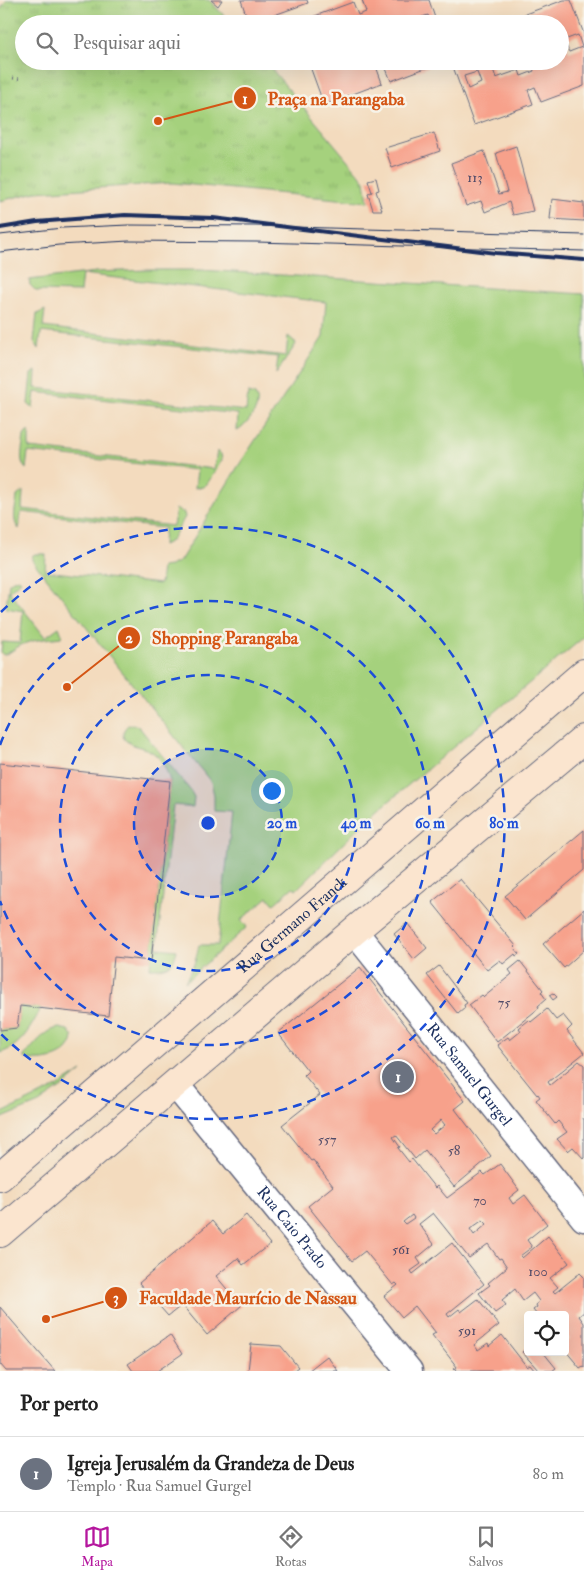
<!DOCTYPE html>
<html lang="pt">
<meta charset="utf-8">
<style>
:root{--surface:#fff;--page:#f6f6f6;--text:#222;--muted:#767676;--line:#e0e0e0;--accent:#b5179e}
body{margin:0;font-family:"IM FELL Double Pica",serif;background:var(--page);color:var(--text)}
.controls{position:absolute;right:15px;bottom:15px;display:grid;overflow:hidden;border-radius:5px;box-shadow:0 5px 20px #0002}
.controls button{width:45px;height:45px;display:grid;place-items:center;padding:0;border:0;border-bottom:1px solid var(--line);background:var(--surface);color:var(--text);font:25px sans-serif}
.you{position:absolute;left:271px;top:790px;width:18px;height:18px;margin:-12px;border:4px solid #fff;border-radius:50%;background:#1a73e8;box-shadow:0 0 0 8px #1a73e833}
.badge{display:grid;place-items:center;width:32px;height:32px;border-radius:50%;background:var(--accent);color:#fff;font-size:16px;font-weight:700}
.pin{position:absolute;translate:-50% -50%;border:2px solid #fff;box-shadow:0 1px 5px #0006}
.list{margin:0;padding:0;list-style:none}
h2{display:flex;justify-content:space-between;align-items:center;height:65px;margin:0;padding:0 20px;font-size:21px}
h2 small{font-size:16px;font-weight:400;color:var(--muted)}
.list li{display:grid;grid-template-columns:32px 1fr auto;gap:15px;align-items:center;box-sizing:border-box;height:75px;padding:0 20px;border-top:1px solid var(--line)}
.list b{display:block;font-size:19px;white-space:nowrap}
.list p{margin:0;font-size:16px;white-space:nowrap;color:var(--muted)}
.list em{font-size:16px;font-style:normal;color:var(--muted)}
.icon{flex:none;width:28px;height:28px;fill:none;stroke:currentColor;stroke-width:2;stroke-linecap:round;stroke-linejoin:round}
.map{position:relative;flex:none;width:584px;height:1371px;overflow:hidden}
.search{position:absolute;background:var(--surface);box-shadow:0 5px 20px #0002;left:15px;right:15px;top:15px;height:55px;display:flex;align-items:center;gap:12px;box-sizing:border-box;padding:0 18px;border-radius:28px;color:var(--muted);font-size:19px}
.sheet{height:140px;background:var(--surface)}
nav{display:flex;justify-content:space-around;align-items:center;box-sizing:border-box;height:70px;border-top:1px solid var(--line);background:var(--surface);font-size:14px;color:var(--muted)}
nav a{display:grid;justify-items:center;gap:2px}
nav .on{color:var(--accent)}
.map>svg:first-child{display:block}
</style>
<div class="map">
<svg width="584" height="1371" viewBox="0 0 584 1371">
<defs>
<pattern id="park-tufts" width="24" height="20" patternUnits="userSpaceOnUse" patternTransform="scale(1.25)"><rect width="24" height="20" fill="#a5d17d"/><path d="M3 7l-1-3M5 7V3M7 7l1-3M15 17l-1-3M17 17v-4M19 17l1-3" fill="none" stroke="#8db46e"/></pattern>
</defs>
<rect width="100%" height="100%" fill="#f7f3e8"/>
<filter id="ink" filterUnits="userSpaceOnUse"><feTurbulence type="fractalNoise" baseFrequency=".02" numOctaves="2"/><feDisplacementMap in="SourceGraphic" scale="10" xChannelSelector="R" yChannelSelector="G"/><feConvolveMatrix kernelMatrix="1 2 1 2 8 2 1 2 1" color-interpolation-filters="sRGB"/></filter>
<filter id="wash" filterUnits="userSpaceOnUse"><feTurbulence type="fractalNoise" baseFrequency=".0096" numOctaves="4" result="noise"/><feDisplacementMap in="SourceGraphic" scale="20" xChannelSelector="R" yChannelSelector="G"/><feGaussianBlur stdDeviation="1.12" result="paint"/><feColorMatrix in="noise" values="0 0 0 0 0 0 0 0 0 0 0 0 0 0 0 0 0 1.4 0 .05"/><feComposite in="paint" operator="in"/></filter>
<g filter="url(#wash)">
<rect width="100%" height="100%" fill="#f3dbbe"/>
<path fill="#a5d17d" stroke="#60806e" d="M149,270H201L584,294V637L368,819L297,889L293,887L274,904L268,897L241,920L247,927L185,982L195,962L199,945H218L232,812L214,811V795L211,782L32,560V556L35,554H46L45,571L160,584L162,567L170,566L180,561L237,468L323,337L326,302L82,274L80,292L36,291L30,285L29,280L97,272Z
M45,310L43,327L286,356L288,336L294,341L296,344L276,374L278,357L41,332L39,349L34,341L37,314Z
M36,371L35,388L246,411L248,393L255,395C257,399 258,400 257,404C257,412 244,428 237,431L238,414L35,392L33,408L28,404L31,374Z
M29,431V448L214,469L217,451L221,454L222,460L207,484L203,487L195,488L197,470L28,452L26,469C18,461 23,447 24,436L26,433Z
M23,491L22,509L173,526L176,509L184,513L185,517L171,541L163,545L164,528L21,512L19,529C11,521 16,507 17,496Z
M19,579L21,581L9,591L45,637L59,627L62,635L61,637C47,639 34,639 21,645C15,648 10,653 4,655L1,653L2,642L20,643L23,611L6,608L9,583L13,580Z
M128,725H136L139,727L190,790L194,797L193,807L173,805L157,948L177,950C173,968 166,968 150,968L170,781C167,772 164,763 157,756C148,747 137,748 128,742C120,738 123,729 128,725Z
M20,1006L41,1008C32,1026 21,1047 0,1053V1030L17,1028Z
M59,1028L68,1030L73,1037C71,1058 41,1064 24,1058V1056C34,1046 44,1030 59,1028Z
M82,1071L65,1085L39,1103L0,1119V1114L57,1087Z"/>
<path fill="url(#park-tufts)" stroke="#60806e" d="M7,0H209L232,24H24V61H265L365,181L368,202L172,183L36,192L0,201V10Z"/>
<g id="blocks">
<path fill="#f7a18b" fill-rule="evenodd" d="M211,0H222L218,6Z
M241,0H307L308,3L249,24Z
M362,0H429L437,24H431L428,15L414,20L416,24H293L353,2L358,15L366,12Z
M564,0H571L584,34V86L541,102L535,87L528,90L533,104L474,125L451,61H506L492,66L496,78L519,70L521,76L534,71L532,65L542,61H560V24H513L511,19ZM578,35L582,47L569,52L564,40ZM477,72L481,83L468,89L464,76Z
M308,61H317L319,67L331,63V61H444L391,81L385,66L377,69L382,83L324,105Z
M434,133L440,151L392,168L385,148Z
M516,146L533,211L513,215L509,202L485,212L481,201L466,206L451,163L484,151L499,194L507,192L496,153Z
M376,178L379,190L376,191L382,210H373L368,194L372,192L368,180Z
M552,199L584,203V221L550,219Z
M0,763L170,781L151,961L114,957L108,1016L20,1006L17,1028L0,1030Z
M584,830V870L525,920L505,896Z
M460,879L516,946L514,948L519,954L516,956L515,954L503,964L500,960L487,970L432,902Z
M584,909V950L564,968L543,944Z
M407,923L427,948L414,959L394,934Z
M520,961L543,990L541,992L546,999L538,1006L539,1008L497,1042L469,1005L482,995L484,997L512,974L509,970Z
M439,966L467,1003L464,1005L465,1008L458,1014L427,975Z
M360,967L465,1101L455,1109L491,1156L454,1187L425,1150L415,1159L396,1135L393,1137L400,1147L398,1148L409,1162L412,1159L435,1188L437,1186L447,1198L482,1172L485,1175L500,1164L519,1190L509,1198L513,1204L525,1195L547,1224L527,1240L532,1247L520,1256L522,1258L548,1236L569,1263L550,1278L558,1287L553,1291L555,1293L580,1273L584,1277V1312L579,1316L584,1323V1368L583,1366L580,1368L565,1350V1343L570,1339L565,1335V1315H537L533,1310L537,1307L536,1305L539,1301L533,1293L523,1301L515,1289L502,1300L506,1305L495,1313L479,1293L490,1285L488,1283L507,1267L501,1258L499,1259L488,1244L469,1258L433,1213L419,1224L434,1244L417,1258L421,1264L411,1271L413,1274L452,1243L484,1284L447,1314L449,1317L459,1309L461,1312L478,1299L499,1325L474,1345L478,1350L488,1343L489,1346L502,1335L527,1367L530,1365L535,1371H456L454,1369L457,1367L432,1335L436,1333L415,1306L402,1317L384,1296L398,1285L396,1283L393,1285L365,1251L352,1261L308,1206L333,1186L313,1160L311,1161L282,1125L320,1095L304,1075L308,1071L278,1033ZM441,1120L445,1125L434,1134L430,1130ZM412,1215L414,1218L405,1224L403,1222ZM483,1220L487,1224L474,1235L470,1229Z
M553,993L557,997L553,1000L549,995Z
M547,1009L556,1020L563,1015L572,1026L567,1031L584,1053L548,1082L550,1085L579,1061L584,1065V1117L583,1118L584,1120V1159L573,1147L568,1151L557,1139L567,1132L558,1121L555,1124L536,1100L540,1097L538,1094L537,1095L497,1045L508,1037L510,1040L521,1031L519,1028L529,1020L531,1022Z
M246,1215L270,1244L243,1265L238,1258L216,1276L241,1306L207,1335L182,1305L168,1316L139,1283L212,1221L223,1234Z
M0,1307L55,1371H6L0,1364Z
M170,1335L182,1354L157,1371H133L128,1364Z
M251,1344L281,1346L298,1367L293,1371H248Z
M528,1347V1352H543L556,1368L552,1371H539L522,1352Z
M327,1356L338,1371H308Z"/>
</g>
</g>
<g filter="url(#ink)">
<use href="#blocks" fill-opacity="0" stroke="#676b80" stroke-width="1"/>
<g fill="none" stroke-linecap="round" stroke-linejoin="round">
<defs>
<g id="street">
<path id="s1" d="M354,931L584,1218"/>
<path id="s2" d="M175,1084L409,1371"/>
</g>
<g id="secondary">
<path id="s3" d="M0,1177L584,673"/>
<path d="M0,1233L354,931L584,739"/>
</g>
</defs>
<use href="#street" stroke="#676b80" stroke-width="29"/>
<use href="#secondary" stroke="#676b80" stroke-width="30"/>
<path stroke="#676b80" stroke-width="3" stroke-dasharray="1 4" stroke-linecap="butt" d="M13,78L20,79"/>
<use href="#street" stroke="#fff" stroke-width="26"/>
<use href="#secondary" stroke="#fbe5cf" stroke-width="28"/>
<path stroke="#1b2f5e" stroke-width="1" d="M0,235L62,228L128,225L256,226L584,235
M0,252L59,245L129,241L256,242L584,251"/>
<path stroke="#1b2f5e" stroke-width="4" d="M0,228L37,222L125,215L213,218L496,253L584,260"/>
</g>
</g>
<circle cx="208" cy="823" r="74" fill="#1d4ed8" fill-opacity=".12"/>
<g fill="none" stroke="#1d4ed8" stroke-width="2.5" stroke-dasharray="9 6">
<circle cx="208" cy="823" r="74"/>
<circle cx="208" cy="823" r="148"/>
<path d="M0 745A222 222 0 1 1 0 901"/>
<path d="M1 612A296 296 0 1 1 1 1034"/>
</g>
<g text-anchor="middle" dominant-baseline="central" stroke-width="5" stroke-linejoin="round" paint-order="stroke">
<g font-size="14" fill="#524c69">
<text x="475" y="177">113</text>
<text x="504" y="1002">75</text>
<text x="327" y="1139">557</text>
<text x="454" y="1150">58</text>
<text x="480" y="1200">70</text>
<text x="401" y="1249">561</text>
<text x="538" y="1271">100</text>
<text x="467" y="1330">591</text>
</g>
<g font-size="16" fill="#1b2f5e" stroke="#f7f3e8">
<text stroke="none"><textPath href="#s3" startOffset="386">Rua Germano Franck</textPath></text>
<text stroke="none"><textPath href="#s1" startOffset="184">Rua Samuel Gurgel</textPath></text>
<text stroke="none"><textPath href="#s2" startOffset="185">Rua Caio Prado</textPath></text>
</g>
</g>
<circle cx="208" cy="823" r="8" fill="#1d4ed8" stroke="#f7f3e8" stroke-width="2.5"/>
<g font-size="15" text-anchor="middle" font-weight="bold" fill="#1d4ed8" stroke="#f7f3e8" stroke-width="5" stroke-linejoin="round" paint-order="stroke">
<text x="282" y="828">20 m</text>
<text x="356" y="828">40 m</text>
<text x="430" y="828">60 m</text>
<text x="504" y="828">80 m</text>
</g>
<path fill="none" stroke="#d45514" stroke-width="2" d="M158 121L245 98M67 687L129 638M46 1319L116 1298"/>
<g fill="#d45514" stroke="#f7f3e8" stroke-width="2">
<circle cx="158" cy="121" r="5"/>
<circle cx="67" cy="687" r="5"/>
<circle cx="46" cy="1319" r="5"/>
<circle cx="245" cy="98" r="12"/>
<circle cx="129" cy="638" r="12"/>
<circle cx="116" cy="1298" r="12"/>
</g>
<g font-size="15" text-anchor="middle" font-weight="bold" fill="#fff">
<text x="245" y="104">1</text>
<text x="129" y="643">2</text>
<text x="116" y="1303">3</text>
</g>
<g font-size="18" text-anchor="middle" font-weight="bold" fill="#d45514" stroke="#f7f3e8" stroke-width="5" stroke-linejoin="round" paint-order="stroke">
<text x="336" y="105">Praça na Parangaba</text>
<text x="225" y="644">Shopping Parangaba</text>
<text x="248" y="1304">Faculdade Maurício de Nassau</text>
</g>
</svg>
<div class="controls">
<button><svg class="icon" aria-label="locate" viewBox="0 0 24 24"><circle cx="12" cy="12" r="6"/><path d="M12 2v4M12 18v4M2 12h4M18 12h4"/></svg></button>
</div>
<div class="you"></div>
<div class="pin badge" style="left:398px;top:1077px;background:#6b7280">1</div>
<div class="search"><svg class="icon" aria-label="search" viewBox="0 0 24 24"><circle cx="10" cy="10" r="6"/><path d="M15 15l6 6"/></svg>Pesquisar aqui</div>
</div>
<section class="sheet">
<h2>Por perto<small></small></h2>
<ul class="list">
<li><span class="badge" style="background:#6b7280">1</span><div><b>Igreja Jerusalém da Grandeza de Deus</b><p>Templo · Rua Samuel Gurgel</p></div><em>80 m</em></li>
</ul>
</section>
<nav>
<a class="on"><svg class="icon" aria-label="map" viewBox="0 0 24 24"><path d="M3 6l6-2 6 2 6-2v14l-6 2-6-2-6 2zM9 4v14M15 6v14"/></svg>Mapa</a>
<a><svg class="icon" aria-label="directions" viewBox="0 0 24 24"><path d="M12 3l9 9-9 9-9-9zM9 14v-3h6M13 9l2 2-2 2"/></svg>Rotas</a>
<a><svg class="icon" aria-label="saved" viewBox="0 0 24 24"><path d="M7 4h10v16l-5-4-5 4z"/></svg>Salvos</a>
</nav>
